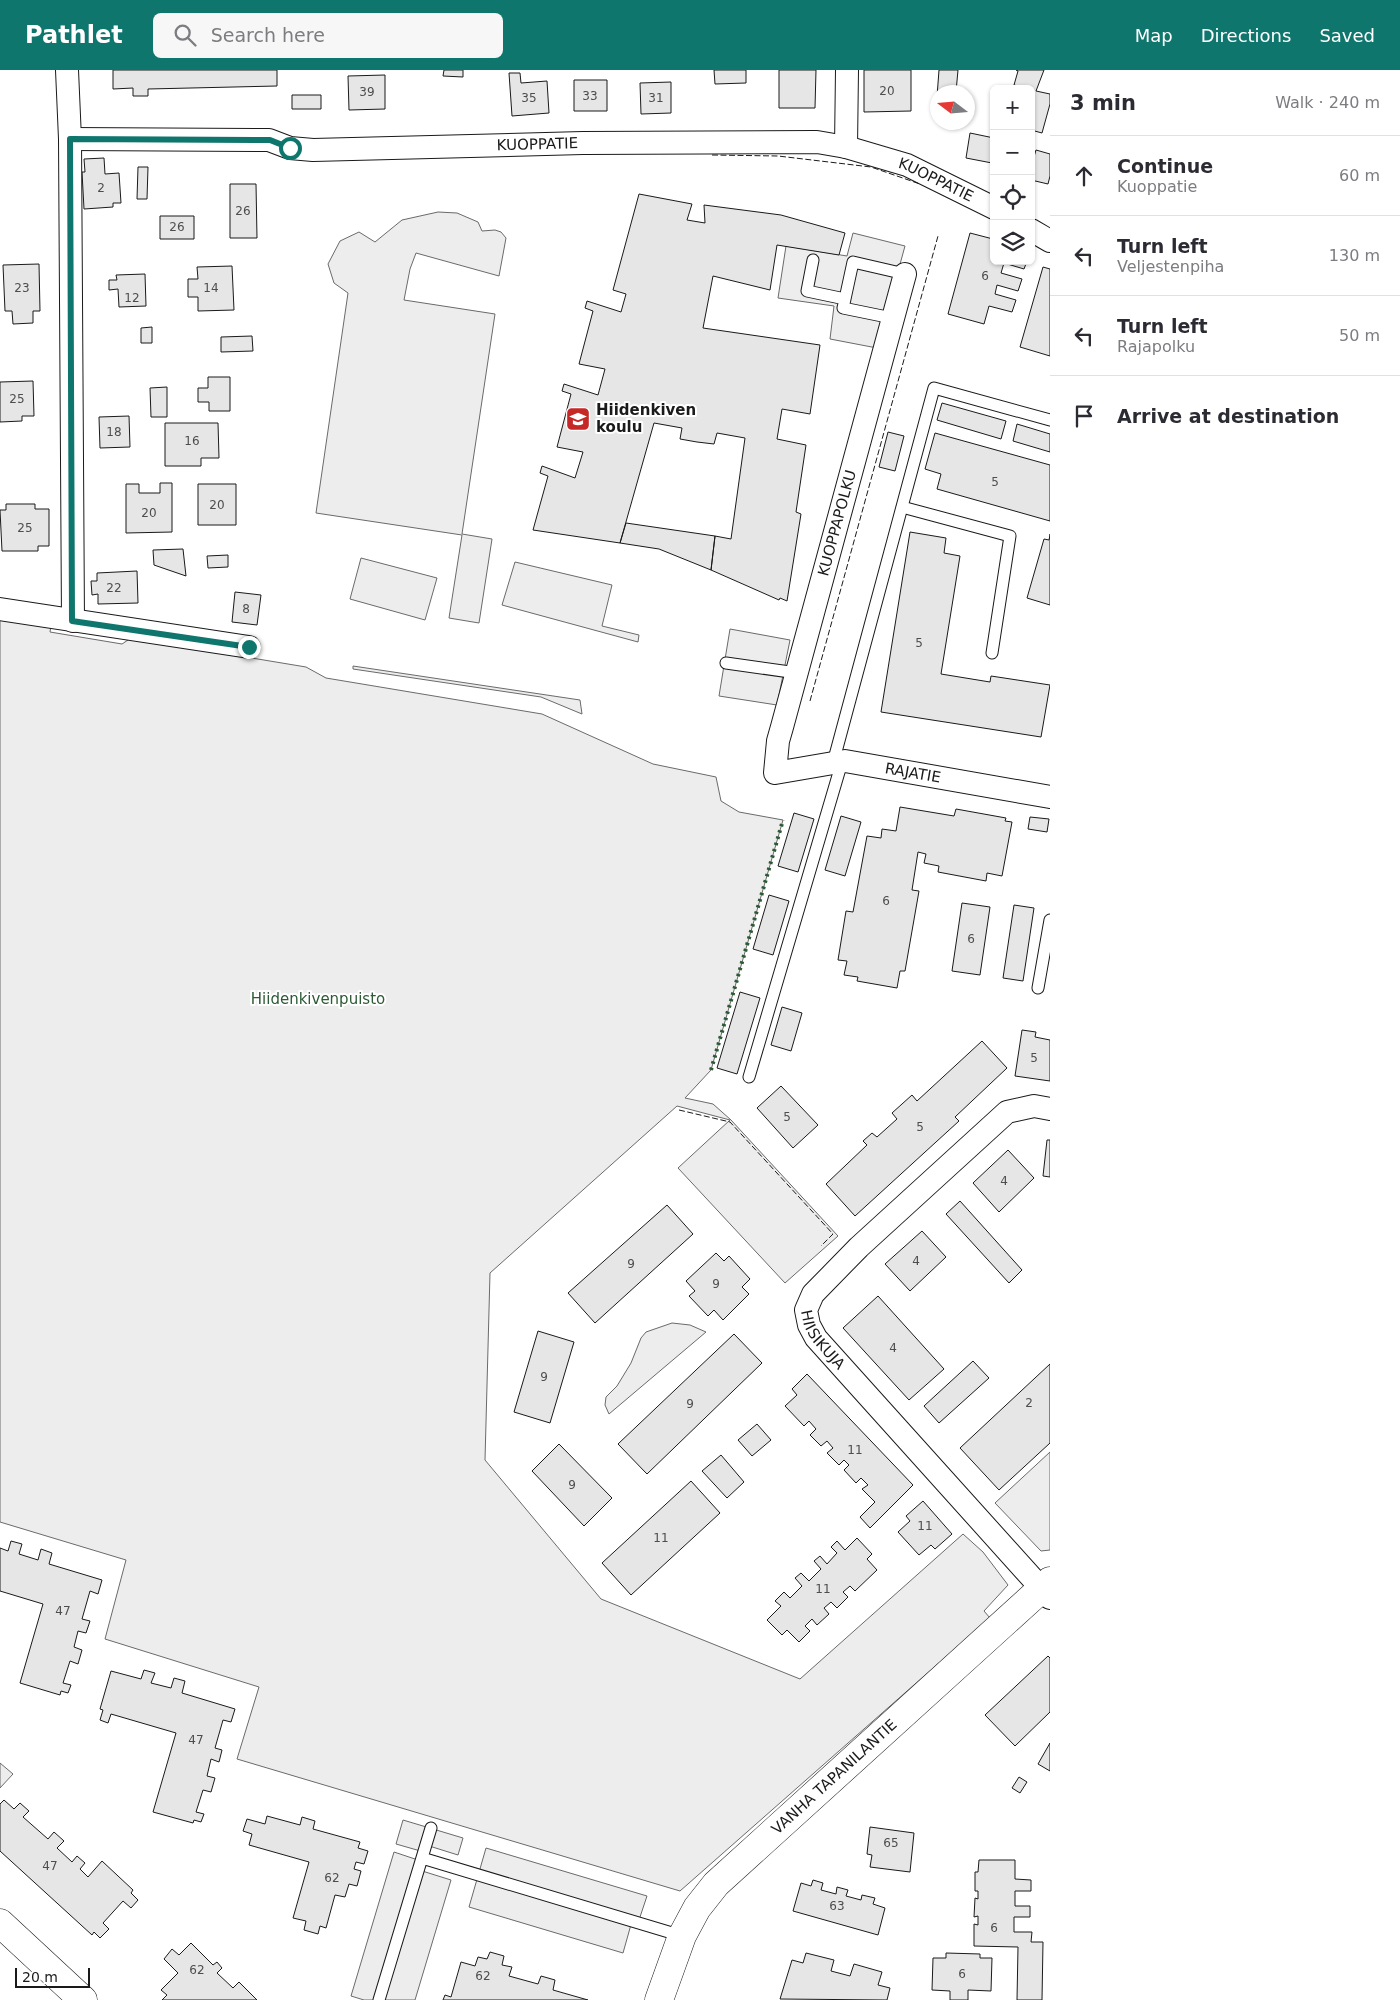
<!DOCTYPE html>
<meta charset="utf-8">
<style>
:root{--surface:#fff;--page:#f7f7f7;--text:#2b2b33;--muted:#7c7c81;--line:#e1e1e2;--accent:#0f766e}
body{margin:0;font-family:"DejaVu Sans",sans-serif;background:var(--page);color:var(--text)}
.controls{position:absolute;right:15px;top:15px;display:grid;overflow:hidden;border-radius:8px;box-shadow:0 1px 4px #0004}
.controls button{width:45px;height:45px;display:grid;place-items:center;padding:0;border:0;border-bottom:1px solid var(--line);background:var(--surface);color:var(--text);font:25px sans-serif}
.compass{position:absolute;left:930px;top:15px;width:45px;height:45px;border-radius:50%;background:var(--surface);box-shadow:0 1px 4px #0004;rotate:286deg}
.scale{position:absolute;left:15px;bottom:12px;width:75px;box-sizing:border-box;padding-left:5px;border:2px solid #1a1a1a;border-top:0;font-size:14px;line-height:18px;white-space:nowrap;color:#1a1a1a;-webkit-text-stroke:4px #fff;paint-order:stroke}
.stop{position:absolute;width:15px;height:15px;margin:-11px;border:4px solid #0f766e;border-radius:50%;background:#fff}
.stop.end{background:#0f766e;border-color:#fff;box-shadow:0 1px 5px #0008}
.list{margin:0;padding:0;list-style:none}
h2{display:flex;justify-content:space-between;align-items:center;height:65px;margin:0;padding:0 20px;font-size:21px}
h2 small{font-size:16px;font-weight:400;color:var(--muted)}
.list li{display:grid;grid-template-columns:32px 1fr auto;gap:15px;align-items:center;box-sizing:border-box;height:80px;padding:0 20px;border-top:1px solid var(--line)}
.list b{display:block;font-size:19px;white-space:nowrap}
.list p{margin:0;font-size:16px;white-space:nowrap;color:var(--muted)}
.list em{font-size:16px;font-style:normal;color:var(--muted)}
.icon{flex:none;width:28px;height:28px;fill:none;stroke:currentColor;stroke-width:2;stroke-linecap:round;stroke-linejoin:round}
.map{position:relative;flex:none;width:1050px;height:1930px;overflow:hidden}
header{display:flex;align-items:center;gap:30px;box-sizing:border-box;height:70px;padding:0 25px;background:var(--accent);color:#fff}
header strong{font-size:24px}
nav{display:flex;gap:28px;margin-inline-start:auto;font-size:18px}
.search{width:350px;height:45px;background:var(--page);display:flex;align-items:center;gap:12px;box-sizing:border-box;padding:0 18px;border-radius:8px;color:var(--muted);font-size:19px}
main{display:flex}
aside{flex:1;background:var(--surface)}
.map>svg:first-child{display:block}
</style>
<header>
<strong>Pathlet</strong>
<div class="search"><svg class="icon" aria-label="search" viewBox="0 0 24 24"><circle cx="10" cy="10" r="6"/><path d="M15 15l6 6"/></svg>Search here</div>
<nav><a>Map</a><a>Directions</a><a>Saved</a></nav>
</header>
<main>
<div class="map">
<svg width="1050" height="1930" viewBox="0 0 1050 1930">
<rect width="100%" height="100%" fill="#fff"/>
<path fill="#ededed" stroke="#6a6a6a" d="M438,142L457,143L478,152L482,161L495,160L501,162L506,168L499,206L416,183L410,199L404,230L495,244L462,464L492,469L479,553L449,548L462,465L316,443L348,223L334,213L328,194L340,171L359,162L375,172L402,150Z
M853,163L905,176L877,278L830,269L834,236L778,228L786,176L847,186Z
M361,488L437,508L425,550L350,529Z
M515,492L612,515L602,556L639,565L638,572L502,535Z
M0,550L51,556L50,562L122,574L131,568L306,597L326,608L542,644L653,694L716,707L721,731L739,742L783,750L711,1000L685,1028L713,1034L731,1050L838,1166L785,1213L678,1098L730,1050L677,1036L490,1203L485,1390L601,1529L800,1609L963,1464L983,1482L1008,1515L984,1541L990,1548L680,1821L237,1689L259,1617L105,1569L126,1490L0,1452Z
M730,559L790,570L777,635L719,626Z
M353,596L580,630L582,644L541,627L353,599Z
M672,1253L690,1255L706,1262L609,1344L605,1335L606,1327L617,1316L631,1293L641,1268L646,1262Z
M1050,1382V1480L1041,1481L995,1433Z
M0,1693L13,1704L0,1718Z
M403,1750L463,1768L458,1785L426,1775L424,1782L396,1774Z
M486,1778L647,1826L638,1853L632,1851L623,1883L469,1837Z
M394,1782L421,1791L419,1800L451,1810L415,1930H364L351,1926Z"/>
<path fill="#e6e6e6" stroke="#1a1a1a" d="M113,0H277V16L148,19V26H133V18L113,19Z
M444,0H463V7L443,6Z
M714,0H746V13L715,14Z
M779,0H816L815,38H779Z
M864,0H911V41L864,42Z
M939,0H958L956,22H938V40H936Z
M1016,0H1044L1036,21L1050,24V34L1042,63L1031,60V19H1017L1018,16L1014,15L1018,1Z
M509,3H520L521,13L547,11L549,43L512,46Z
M385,5V39L349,40L348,6Z
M574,10H607V41H574Z
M671,12V43L641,44L640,13Z
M292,25H321V39H292Z
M970,63L994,68L992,93L966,88Z
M1036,80L1050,84V106L1048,114L1031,110V97Z
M104,88L105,104L119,103L121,133H113V137L84,139L82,102H85L84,89Z
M138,97H148L147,129H137Z
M230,114H256L257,168H230Z
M639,124L692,134L687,150L705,153L704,135L781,145L845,163L839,185L777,175L770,220L713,206L703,258L820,275L810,344L782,339L777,369L806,375L796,442L801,444L787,531L780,528L779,530L711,500L715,466L731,469L745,368L717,363L714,374L697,372L680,369L682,358L654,353L620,473L533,460L548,406L540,403L542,396L575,408L583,382L557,377L571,324L562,321L564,314L598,325L605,299L579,294L593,241L585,238L587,231L621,242L626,224L613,220Z
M160,146H194V169H160Z
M970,163L993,169L991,177L994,178V191H1027L1024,199L1004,193L1001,203L1022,209L1018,221L997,215L995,224L1016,230L1012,242L989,236L984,254L948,244Z
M39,194L40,241H33V253L13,254L12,241H5L3,195Z
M232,196L234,240L198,241V227H188V209H198L197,197Z
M1043,197L1050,199V286L1020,277Z
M145,204L146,236L119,237L118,219L109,220V210H117L116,205Z
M152,257V273H141V258Z
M252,266L253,281L221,282V267Z
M208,307H230V341H209V332H198V318H208Z
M33,311L34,346H22V351L0,352V312Z
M167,317V347H151L150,318Z
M942,333L1006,351L1001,369L937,350Z
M129,346L130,377L100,378L99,347Z
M165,353H218L219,388H201V396H165Z
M1017,354L1050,364V382L1013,371Z
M888,362L904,366L895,401L879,397Z
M935,363L1050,395V451L937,419L941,404L925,399Z
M160,413H172V462L126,463V414H139V423H160Z
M198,414H236V455H198Z
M6,434H35V439H49V476H38V481H2L0,440H6Z
M626,453L715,466L711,500L659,479L620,473Z
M910,462L946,468L944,483L960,486L941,604L990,612L991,606L1050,615L1041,667L881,642Z
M1050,465V464V535L1027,528L1044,469L1049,470Z
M183,479L186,506L154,495L153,480Z
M228,485V497L208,498L207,486Z
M137,501L138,533L98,534V524L92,525L91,511H97V503Z
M235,522L261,525L257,555L232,552Z
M900,737L954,746L956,739L1006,748L1005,751L1012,752L1002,806L987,803L986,811L938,802L939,796L924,793L926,784L918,782L912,820L919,821L905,901H900L897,918L857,911L858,907L844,905L847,891L838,890L846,841L853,842L867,766L881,768L882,759L896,761Z
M794,743L814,749L798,802L778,796Z
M841,746L861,752L845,806L825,800Z
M1030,747L1049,749L1047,762L1028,759Z
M769,825L789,831L773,885L753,879Z
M962,833L990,837L980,905L952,901Z
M1014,835L1034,838L1023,911L1003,908Z
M740,922L760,928L737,1004L717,998Z
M782,937L802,943L791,981L771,975Z
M1022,960L1036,962L1035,967L1050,970V1011L1015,1006Z
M982,971L1007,998L955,1047L959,1051L855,1146L826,1114L867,1075L863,1071L872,1063L877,1067L897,1049L892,1043L912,1025L917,1031Z
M781,1016L818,1055L793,1078L757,1038Z
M1047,1070H1050V1107L1043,1106Z
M1008,1080L1034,1108L999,1142L973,1113Z
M960,1131L1022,1200L1009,1213L946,1144Z
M667,1135L693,1164L595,1253L568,1223Z
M922,1161L946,1187L910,1221L885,1194Z
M716,1183L724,1191L729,1186L750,1209L742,1217L749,1224L723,1250L714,1240L708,1246L689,1226L695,1221L686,1211Z
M878,1226L944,1299L909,1330L843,1258Z
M538,1261L574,1272L550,1353L514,1342Z
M734,1264L762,1293L647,1404L618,1374Z
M973,1291L989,1308L939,1353L924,1336Z
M1050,1294V1373L999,1420L960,1378Z
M807,1304L913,1415L870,1458L860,1447L875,1432L862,1419L868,1415L861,1408L856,1413L844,1400L849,1395L844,1390L839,1395L827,1383L833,1378L827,1371L821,1376L810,1365L816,1359L809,1351L804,1356L785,1336L797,1325L792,1319Z
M757,1354L771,1370L752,1386L738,1370Z
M559,1374L612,1428L584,1456L532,1401Z
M721,1385L744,1412L727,1428L702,1401Z
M691,1411L720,1443L631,1525L602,1493Z
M923,1431L952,1464L935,1479L931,1475L919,1485L898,1462L910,1451L906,1446Z
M857,1468L872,1484L867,1489L877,1500L855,1521L850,1516L843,1522L848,1527L837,1538L831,1532L824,1538L829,1544L817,1555L812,1549L805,1556L810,1561L799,1572L787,1560L782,1565L767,1550L781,1536L775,1531L784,1522L790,1528L802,1516L795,1508L801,1503L809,1511L821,1499L814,1491L820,1486L827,1494L837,1483L831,1477L837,1471L845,1480Z
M11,1471L22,1474L19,1484L38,1490L41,1479L52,1483L49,1494L102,1510L98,1524L90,1521L82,1549L90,1551L86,1563L78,1561L74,1577L82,1580L78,1594L70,1591L63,1613L71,1615L68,1623L61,1621L60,1625L20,1613L43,1534L0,1521V1478L8,1481Z
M1048,1586L1050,1588V1642L1015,1676L985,1645Z
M144,1600L155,1603L151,1613L171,1618L174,1608L185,1611L182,1623L235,1639L231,1652L223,1650L215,1678L222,1680L219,1692L211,1689L207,1706L215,1708L211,1722L203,1720L196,1742L204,1744L201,1752L194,1750L193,1753L153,1742L176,1663L111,1644L108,1653L100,1650L103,1640L100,1639L111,1601L141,1609Z
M1050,1673V1701L1038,1694Z
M1019,1707L1027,1712L1020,1723L1012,1718Z
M4,1730L14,1739L20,1733L29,1741L23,1747L48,1769L54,1762L64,1771L57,1778L72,1792L77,1786L85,1793L80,1799L88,1807L102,1791L133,1820L131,1823L138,1830L131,1838L123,1831L103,1853L109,1859L100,1868L94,1862L92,1865L0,1781V1734Z
M267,1746L300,1755L302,1747L315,1751L313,1759L360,1772L358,1778L368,1781L364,1794L356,1792L354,1799L361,1801L357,1816L349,1814L345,1827L335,1825L326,1858L320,1856L318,1864L304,1860L306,1851L293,1848L309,1792L249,1775L252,1764L243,1761L247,1749L265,1754Z
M870,1757L914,1763L910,1802L870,1797L872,1785L867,1784Z
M979,1790H1015V1809L1031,1810V1821H1015V1836H1030V1847H1014V1862H1032L1031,1872H1043L1042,1930H1017L1018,1877L974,1876V1854L978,1855V1846L974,1847L975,1828L978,1829V1821H975V1802H978Z
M813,1810L823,1813L821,1820L836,1824L837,1817L848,1820L846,1826L861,1830L862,1825L875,1828L873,1834L885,1838L878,1865L793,1841L801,1813L811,1816Z
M191,1873L213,1895L217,1892L222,1898L217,1903L233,1918L239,1912L257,1930H162L167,1925L161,1920L178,1903L164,1889L172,1879L179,1885Z
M490,1882L504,1886L502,1895L512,1897L509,1906L538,1914L541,1906L555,1910L553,1920L588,1930H443L445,1925L451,1927L461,1892L475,1896L478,1887L487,1889Z
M806,1883L834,1890L831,1901L850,1906L854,1894L882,1902L878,1915L890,1918L887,1930L780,1929L792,1890L803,1893Z
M946,1883L980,1884V1888H992L991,1921L968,1920V1930H950V1921L932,1920L933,1888H946Z"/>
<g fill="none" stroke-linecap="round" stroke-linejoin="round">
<defs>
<path id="service" d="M813,190L807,221L845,229L843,238L892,248
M845,229L853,192L905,204
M902,437L1010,466L992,583
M726,593L797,603
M833,693L934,318L1050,350
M1038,918L1050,850
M749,1007L842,692
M422,1788L682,1866
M379,1930L431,1758"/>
<g id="minor">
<path d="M67,0L70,69L73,551"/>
<path id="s1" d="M70,69L269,70L290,78L313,80L583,73L817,72L846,77L907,95L994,138"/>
<path d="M846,77L847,0"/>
<path d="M1031,160L1050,171"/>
<path id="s2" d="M905,204L782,657L778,671L775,703L845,691L1050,727"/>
<path d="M0,539L249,577"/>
<path id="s3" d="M1050,1039L1034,1036L1007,1042L859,1177L813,1224L806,1240L809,1255L816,1268L1050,1528"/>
</g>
<g id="tertiary">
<path id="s4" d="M659,1930L682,1866L697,1838L716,1814L1050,1511"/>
</g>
<path id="secondary" d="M0,1853L83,1930"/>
</defs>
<use href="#service" stroke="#1a1a1a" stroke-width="13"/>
<use href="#minor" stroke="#1a1a1a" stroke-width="24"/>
<use href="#tertiary" stroke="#1a1a1a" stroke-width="29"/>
<use href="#secondary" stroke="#1a1a1a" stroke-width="29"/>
<use href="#service" stroke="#fff" stroke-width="11"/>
<use href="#minor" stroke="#fff" stroke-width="22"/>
<use href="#tertiary" stroke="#fff" stroke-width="28"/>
<use href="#secondary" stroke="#fff" stroke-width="28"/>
<path stroke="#2b5a34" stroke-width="4" stroke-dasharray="2.5 4" stroke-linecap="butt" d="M711,1000L783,750"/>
<path stroke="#1a1a1a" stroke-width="1" stroke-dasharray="6 2.5" stroke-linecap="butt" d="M712,85L778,86L871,97L920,114
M810,631L938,166
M679,1040L730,1052L833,1164L821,1176"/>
</g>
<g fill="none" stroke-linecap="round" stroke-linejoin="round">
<path stroke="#0f766e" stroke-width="6" d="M249,577L72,551L70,69L270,70L290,78"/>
</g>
<defs>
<symbol id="school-square" viewBox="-11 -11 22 22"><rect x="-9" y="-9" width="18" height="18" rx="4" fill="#c62828" stroke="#fff"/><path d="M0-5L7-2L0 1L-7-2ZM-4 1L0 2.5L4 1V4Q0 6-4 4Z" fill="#fff"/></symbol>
</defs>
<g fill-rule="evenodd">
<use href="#school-square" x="564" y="335" width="28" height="28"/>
</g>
<g text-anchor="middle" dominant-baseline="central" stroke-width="4" stroke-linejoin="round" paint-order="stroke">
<g font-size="12" fill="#4d4d4d">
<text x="887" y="21">20</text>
<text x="367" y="22">39</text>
<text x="590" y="26">33</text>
<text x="529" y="28">35</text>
<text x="656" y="28">31</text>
<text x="101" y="118">2</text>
<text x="243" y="141">26</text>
<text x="177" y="157">26</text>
<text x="985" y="206">6</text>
<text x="22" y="218">23</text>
<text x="211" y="218">14</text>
<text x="132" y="228">12</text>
<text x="17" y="329">25</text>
<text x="114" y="362">18</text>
<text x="192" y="371">16</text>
<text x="995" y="412">5</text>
<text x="217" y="435">20</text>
<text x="149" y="443">20</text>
<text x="25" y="458">25</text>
<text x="114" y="518">22</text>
<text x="246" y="539">8</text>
<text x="919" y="573">5</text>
<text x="886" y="831">6</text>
<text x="971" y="869">6</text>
<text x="1034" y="988">5</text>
<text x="787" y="1047">5</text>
<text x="920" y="1057">5</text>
<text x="1004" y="1111">4</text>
<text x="916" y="1191">4</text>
<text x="631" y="1194">9</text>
<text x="716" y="1214">9</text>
<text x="893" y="1278">4</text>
<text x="544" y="1307">9</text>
<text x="1029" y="1333">2</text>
<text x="690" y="1334">9</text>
<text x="855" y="1380">11</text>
<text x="572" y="1415">9</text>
<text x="925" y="1456">11</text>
<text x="661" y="1468">11</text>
<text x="823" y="1519">11</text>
<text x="63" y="1541">47</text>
<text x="196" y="1670">47</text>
<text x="891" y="1773">65</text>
<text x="50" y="1796">47</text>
<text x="332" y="1808">62</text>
<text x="837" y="1836">63</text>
<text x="994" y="1858">6</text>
<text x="197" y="1900">62</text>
<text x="962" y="1904">6</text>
<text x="483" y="1906">62</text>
</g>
<g font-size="15" fill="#1a1a1a" stroke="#fff">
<text stroke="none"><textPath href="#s1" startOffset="469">KUOPPATIE</textPath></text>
<text stroke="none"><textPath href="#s1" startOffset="874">KUOPPATIE</textPath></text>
<text transform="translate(837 453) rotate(-75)">KUOPPAPOLKU</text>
<text stroke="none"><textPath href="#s2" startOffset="656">RAJATIE</textPath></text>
<text stroke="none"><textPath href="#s3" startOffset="362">HIISIKUJA</textPath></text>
<text stroke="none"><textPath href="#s4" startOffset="290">VANHA TAPANILANTIE</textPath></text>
</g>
<g font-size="15" font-weight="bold" fill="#1a1a1a" stroke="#fff" text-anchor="start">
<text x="596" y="340">Hiidenkiven<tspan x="596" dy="17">koulu</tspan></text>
</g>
<g font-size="15" fill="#2b5a34" stroke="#fff">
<text x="318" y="929">Hiidenkivenpuisto</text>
</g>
</g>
</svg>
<div class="controls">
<button>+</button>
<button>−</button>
<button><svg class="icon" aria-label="locate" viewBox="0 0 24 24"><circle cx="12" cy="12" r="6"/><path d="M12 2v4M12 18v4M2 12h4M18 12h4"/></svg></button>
<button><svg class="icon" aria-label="layers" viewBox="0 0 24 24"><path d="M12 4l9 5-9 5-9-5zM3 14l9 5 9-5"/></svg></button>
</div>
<svg class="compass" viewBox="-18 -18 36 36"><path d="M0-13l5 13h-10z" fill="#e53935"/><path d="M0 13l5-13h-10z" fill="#7c7c81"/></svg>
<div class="scale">20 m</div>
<div class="stop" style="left:290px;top:78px"></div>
<div class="stop end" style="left:249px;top:577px"></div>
</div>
<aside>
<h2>3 min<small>Walk · 240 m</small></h2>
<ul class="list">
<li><svg class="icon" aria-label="ahead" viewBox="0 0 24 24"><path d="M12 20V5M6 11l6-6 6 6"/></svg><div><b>Continue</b><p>Kuoppatie</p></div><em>60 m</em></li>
<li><svg class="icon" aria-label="left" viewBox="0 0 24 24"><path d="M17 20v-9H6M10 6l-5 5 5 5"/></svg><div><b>Turn left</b><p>Veljestenpiha</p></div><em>130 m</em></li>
<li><svg class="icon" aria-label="left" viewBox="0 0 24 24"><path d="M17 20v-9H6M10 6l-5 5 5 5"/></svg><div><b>Turn left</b><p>Rajapolku</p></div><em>50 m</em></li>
<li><svg class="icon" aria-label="arrive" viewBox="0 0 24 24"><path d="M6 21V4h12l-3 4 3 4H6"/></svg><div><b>Arrive at destination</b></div></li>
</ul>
</aside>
</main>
